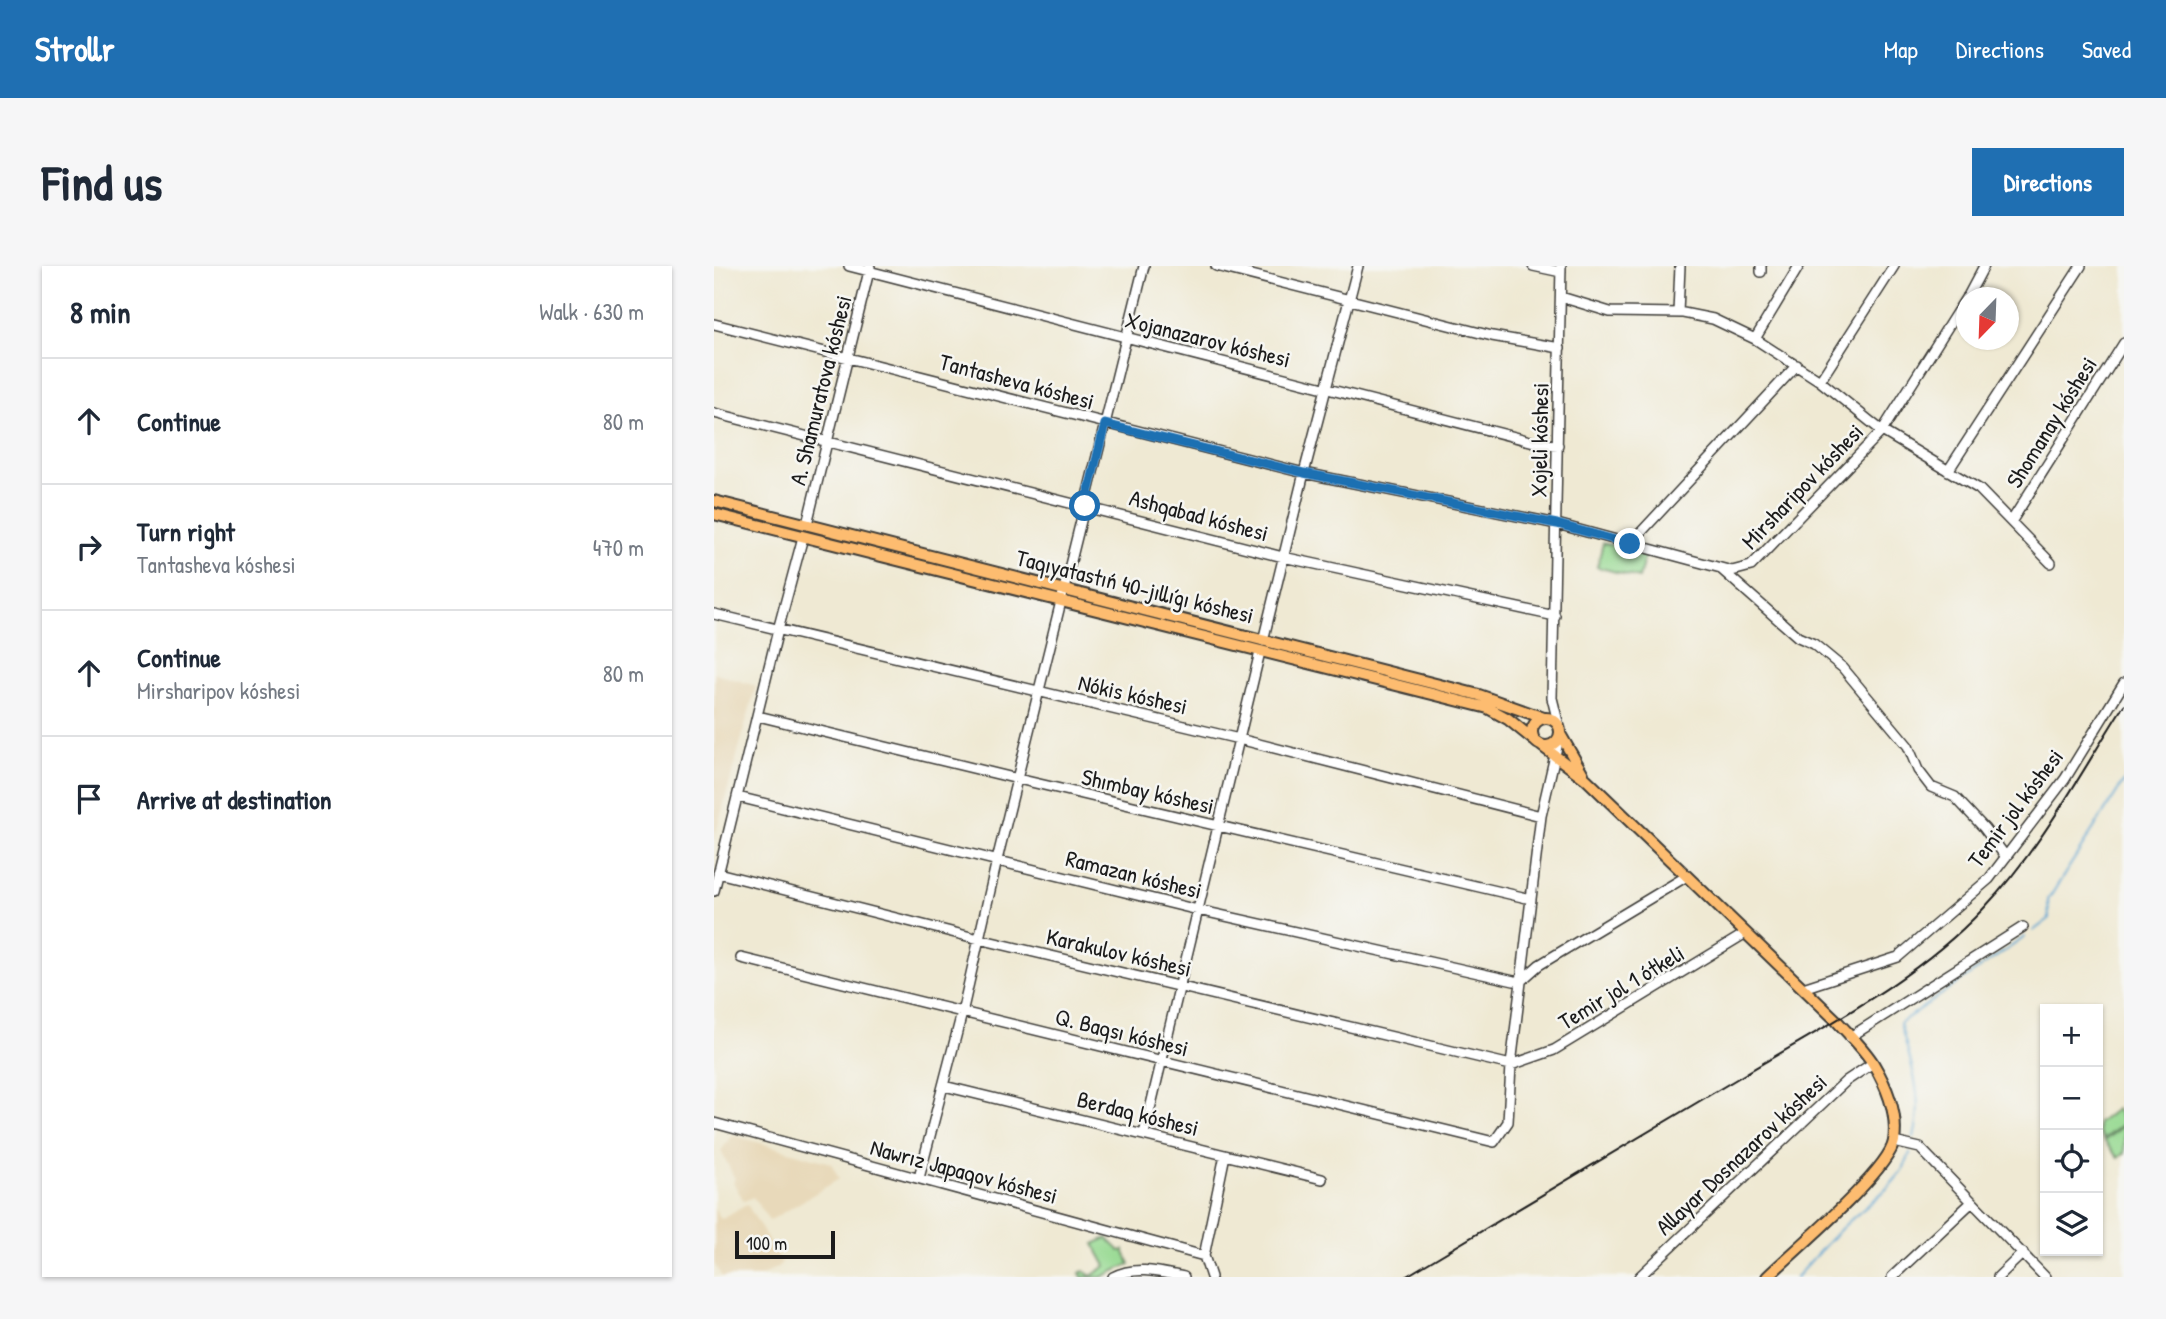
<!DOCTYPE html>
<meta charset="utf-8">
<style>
:root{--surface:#fff;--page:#f6f6f7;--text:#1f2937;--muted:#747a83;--line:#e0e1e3;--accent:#1f6fb2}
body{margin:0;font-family:"Patrick Hand",sans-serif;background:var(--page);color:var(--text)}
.controls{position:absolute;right:21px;bottom:21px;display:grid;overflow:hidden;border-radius:0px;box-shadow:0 2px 5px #0004}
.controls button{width:63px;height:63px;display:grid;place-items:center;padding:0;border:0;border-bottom:2px solid var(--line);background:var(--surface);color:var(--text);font:35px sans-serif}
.compass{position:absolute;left:1242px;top:21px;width:63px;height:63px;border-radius:50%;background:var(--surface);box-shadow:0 2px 5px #0004;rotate:203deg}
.scale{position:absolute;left:21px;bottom:18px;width:100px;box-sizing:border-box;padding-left:7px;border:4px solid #1c1c1c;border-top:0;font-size:19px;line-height:24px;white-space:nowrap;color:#1c1c1c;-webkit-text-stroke:5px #f6f6f2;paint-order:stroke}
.stop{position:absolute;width:21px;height:21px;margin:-16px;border:5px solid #1f6fb2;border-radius:50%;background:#fff}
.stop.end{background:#1f6fb2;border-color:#fff;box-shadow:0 2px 7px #0008}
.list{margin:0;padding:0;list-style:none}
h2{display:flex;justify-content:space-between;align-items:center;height:91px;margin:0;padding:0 28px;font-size:30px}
h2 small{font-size:23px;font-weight:400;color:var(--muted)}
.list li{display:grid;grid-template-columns:46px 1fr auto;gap:21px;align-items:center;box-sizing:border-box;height:126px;padding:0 28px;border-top:2px solid var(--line)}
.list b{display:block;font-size:26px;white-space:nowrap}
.list p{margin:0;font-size:23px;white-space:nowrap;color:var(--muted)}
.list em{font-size:23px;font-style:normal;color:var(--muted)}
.icon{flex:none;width:38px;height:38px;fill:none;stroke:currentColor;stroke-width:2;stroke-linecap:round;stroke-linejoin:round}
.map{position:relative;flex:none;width:1410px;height:1011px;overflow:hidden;border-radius:0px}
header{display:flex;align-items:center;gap:42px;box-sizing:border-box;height:98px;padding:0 35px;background:var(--accent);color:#fff}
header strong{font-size:33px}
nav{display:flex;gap:38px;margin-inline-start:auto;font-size:24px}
.intro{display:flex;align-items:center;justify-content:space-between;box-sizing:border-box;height:168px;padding:0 42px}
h1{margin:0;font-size:49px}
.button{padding:18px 32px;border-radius:0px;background:var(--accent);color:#fff;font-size:24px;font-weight:700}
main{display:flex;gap:42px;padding:0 42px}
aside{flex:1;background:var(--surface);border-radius:0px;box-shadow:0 2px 5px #0004}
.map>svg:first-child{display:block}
</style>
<header>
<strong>Strollr</strong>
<nav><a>Map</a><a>Directions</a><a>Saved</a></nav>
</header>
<div class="intro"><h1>Find us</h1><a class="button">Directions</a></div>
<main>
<aside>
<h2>8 min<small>Walk · 630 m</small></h2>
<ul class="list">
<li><svg class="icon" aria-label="ahead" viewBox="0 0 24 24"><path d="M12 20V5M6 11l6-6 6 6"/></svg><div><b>Continue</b></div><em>80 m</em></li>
<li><svg class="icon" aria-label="right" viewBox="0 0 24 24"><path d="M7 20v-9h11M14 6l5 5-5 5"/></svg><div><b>Turn right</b><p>Tantasheva kóshesi</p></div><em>470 m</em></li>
<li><svg class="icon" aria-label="ahead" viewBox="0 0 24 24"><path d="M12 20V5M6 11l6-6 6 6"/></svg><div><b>Continue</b><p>Mirsharipov kóshesi</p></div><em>80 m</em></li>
<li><svg class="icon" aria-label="arrive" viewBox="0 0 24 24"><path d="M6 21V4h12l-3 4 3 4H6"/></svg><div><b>Arrive at destination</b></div></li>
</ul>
</aside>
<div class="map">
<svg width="1410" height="1011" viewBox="0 0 1410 1011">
<rect width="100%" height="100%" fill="#f6f6f2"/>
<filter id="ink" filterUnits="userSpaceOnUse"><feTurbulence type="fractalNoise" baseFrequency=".0143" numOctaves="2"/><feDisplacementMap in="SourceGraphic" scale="14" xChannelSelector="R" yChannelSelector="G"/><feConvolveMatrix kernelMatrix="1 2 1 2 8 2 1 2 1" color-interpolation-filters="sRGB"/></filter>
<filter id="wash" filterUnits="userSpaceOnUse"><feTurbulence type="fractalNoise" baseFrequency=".00686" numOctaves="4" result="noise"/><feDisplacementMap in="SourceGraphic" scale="28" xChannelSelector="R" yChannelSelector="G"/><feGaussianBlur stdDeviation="1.57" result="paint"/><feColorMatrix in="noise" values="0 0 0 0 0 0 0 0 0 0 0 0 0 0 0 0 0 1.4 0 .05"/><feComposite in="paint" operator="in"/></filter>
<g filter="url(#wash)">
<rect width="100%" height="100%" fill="#efe9d3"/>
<path fill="#e8d9ba" d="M0,407L42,420L0,574Z
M18,869L117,897L125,913L55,955L39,931L30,935L19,916L21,913L7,885Z
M33,938L68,998L46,1011H8L0,998V942L7,953Z"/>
<path fill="#96d991" stroke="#597a56" stroke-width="2" d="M889,277L931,288L925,312L883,301Z
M1402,843L1410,857L1389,873L1384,865V857Z
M1410,859V887L1404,892L1390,875Z
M393,972L406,985L410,984L416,998L388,1011H368L366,1007L370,1005L377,1010L392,1000L380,978Z"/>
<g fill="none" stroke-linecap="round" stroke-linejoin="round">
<path stroke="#5ba4d2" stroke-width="2" d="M1319,665L1335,653L1334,634L1410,515
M1200,871C1211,832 1196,794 1186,757L1311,671
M1082,1011C1098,994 1114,975 1131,959C1153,938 1188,917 1196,887"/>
</g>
</g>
<g filter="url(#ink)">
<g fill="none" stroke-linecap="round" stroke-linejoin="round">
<defs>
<path id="minor" d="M135,0L828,178L844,179
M502,0L778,70L846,82
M819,0L847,6
M1047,6V0
M847,31L896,46L969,47L999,53L1041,73L1106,115L1168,165L1265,223L1337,297
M1253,32L1270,0
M964,47L966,0
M0,58L590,207L843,258L1018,305L1037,300L1168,165L1252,32
M1041,73L1085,0
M1106,115L1180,0
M0,147L569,291L841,350
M1234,205L1367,0
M1297,256L1410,77
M93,258L156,1
M916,278L1083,99
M1007,303L1084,371L1100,378L1129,402L1194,480L1204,504L1217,521L1241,531L1270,562L1292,591
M0,348L525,473L827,550
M549,375L590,207L644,0
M44,450L304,513L817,633
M845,460L838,432L847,0
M24,531L484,644L800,715L808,714L825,699L973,610
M4,607L265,673L797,799L840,784L1032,667
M0,625L64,364L89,271
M27,692L780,876L794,856L797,799L827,550L845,472
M1089,722L1184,691L1275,613L1351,513L1410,417
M1136,771L1309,661
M230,820L608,913
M0,857L490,990
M430,868L546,386
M1180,876L1206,882L1331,1011
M205,912L248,747L283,594L430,0
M399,1011C421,999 446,1006 470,1011
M497,1011L490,990L511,889
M925,1011L1132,815L1159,797
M1178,1011L1258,936
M1284,1011L1309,987"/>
<path id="major" d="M0,235L765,429L830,452
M0,248L774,442L794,453L820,474
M818 466a14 14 0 1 1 28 0a14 14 0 1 1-28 0Z
M846,468L869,508
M828,480L872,513L1122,754C1134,768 1150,782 1160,799C1173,821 1184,849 1180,875C1175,905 1079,986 1053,1011"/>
</defs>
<use href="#minor" stroke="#3c3b37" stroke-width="12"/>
<use href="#major" stroke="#3c3b37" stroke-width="14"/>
<use href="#minor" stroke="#fff" stroke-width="9"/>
<use href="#major" stroke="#fdbc6f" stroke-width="10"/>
<path stroke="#1c1c1c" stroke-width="2" d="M691,1011C804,943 917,876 1031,808C1113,759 1203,713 1269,643C1326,584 1366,508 1410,439"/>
</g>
</g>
<g fill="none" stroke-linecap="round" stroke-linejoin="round" filter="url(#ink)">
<path stroke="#1f6fb2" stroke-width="9" d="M371,240L391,158L590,207L843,258L916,278"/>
</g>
<g text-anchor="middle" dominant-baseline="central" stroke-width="5" stroke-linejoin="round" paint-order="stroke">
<g font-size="23" fill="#1c1c1c" stroke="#f6f6f2">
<text transform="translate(494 73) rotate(14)">Xojanazarov kóshesi</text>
<text transform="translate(303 115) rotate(15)">Tantasheva kóshesi</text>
<text transform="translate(106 124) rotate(-76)">A. Shamuratova kóshesi</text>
<text transform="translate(1337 156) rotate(-58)">Shomanay kóshesi</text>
<text transform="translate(825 174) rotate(-89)">Xojeli kóshesi</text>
<text transform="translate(1088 220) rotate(-46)">Mirsharipov kóshesi</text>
<text transform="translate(485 249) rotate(15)">Ashqabad kóshesi</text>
<text transform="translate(421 320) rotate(14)">Taqıyatastıń 40-jıllıǵı kóshesi</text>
<text transform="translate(419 428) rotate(13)">Nókis kóshesi</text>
<text transform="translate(434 525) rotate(13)">Shımbay kóshesi</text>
<text transform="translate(1301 542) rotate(-53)">Temir jol kóshesi</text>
<text transform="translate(420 608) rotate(14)">Ramazan kóshesi</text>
<text transform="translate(405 686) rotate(13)">Karakulov kóshesi</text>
<text transform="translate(907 721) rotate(-31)">Temir jol 1 ótkeli</text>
<text transform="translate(408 766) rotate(14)">Q. Baqsı kóshesi</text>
<text transform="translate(424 847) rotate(14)">Berdaq kóshesi</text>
<text transform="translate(1027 888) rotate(-43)">Allayar Dosnazarov kóshesi</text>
<text transform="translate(250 905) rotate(15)">Nawrız Japaqov kóshesi</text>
</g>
</g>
</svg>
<div class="controls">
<button>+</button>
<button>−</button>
<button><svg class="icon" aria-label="locate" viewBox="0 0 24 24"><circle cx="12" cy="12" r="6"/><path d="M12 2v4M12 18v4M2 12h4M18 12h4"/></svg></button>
<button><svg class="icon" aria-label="layers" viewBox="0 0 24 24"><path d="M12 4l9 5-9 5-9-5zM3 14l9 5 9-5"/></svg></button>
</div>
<svg class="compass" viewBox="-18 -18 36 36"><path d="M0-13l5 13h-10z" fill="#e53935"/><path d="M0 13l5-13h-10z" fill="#747a83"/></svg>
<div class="scale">100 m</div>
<div class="stop" style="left:371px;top:240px"></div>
<div class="stop end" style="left:916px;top:278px"></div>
</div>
</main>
